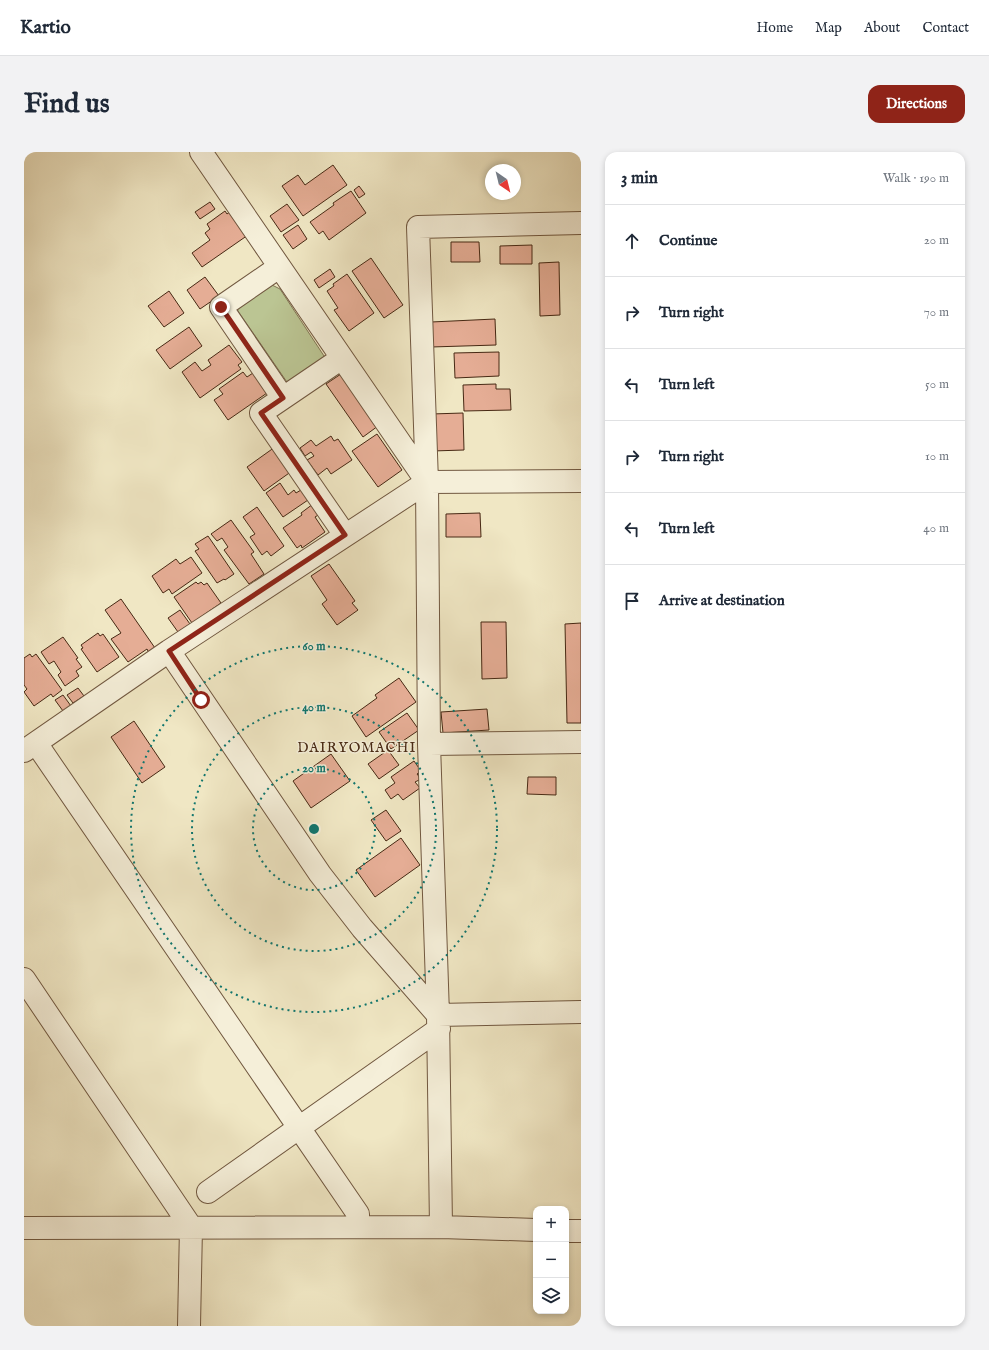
<!DOCTYPE html>
<meta charset="utf-8">
<style>
:root{--surface:#fff;--page:#f2f2f3;--text:#1f2937;--muted:#747a83;--line:#e0e1e3;--accent:#8f2418}
body{margin:0;font-family:"IM FELL English",serif;background:var(--page);color:var(--text)}
.controls{position:absolute;right:12px;bottom:12px;display:grid;overflow:hidden;border-radius:8px;box-shadow:0 2px 6px #0003}
.controls button{width:36px;height:36px;display:grid;place-items:center;padding:0;border:0;border-bottom:1px solid var(--line);background:var(--surface);color:var(--text);font:20px sans-serif}
.compass{position:absolute;left:461px;top:12px;width:36px;height:36px;border-radius:50%;background:var(--surface);box-shadow:0 2px 6px #0003;rotate:145deg}
.stop{position:absolute;width:12px;height:12px;margin:-9px;border:3px solid #8f2418;border-radius:50%;background:#fff}
.stop.end{background:#8f2418;border-color:#fff;box-shadow:0 1px 4px #0008}
.list{margin:0;padding:0;list-style:none}
h2{display:flex;justify-content:space-between;align-items:center;height:52px;margin:0;padding:0 16px;font-size:17px}
h2 small{font-size:13px;font-weight:400;color:var(--muted)}
.list li{display:grid;grid-template-columns:26px 1fr auto;gap:12px;align-items:center;box-sizing:border-box;height:72px;padding:0 16px;border-top:1px solid var(--line)}
.list b{display:block;font-size:15px;white-space:nowrap}
.list em{font-size:13px;font-style:normal;color:var(--muted)}
.icon{flex:none;width:22px;height:22px;fill:none;stroke:currentColor;stroke-width:2;stroke-linecap:round;stroke-linejoin:round}
.map{position:relative;flex:none;width:557px;height:1174px;overflow:hidden;border-radius:12px}
header{display:flex;align-items:center;gap:24px;box-sizing:border-box;height:56px;padding:0 20px;background:var(--surface);border-bottom:1px solid var(--line)}
header strong{font-size:19px}
nav{display:flex;gap:22px;margin-inline-start:auto;font-size:14px}
.intro{display:flex;align-items:center;justify-content:space-between;box-sizing:border-box;height:96px;padding:0 24px}
h1{margin:0;font-size:28px}
.button{padding:10px 18px;border-radius:12px;background:var(--accent);color:#fff;font-size:14px;font-weight:700}
main{display:flex;gap:24px;padding:0 24px}
aside{flex:1;background:var(--surface);border-radius:12px;box-shadow:0 2px 6px #0003}
.map>svg:first-child{display:block}
</style>
<header>
<strong>Kartio</strong>
<nav><a>Home</a><a>Map</a><a>About</a><a>Contact</a></nav>
</header>
<div class="intro"><h1>Find us</h1><a class="button">Directions</a></div>
<main>
<div class="map">
<svg width="557" height="1174" viewBox="0 0 557 1174">
<rect width="100%" height="100%" fill="#f0e7c4"/>
<filter id="stains"><feTurbulence type="fractalNoise" baseFrequency=".005" numOctaves="4"/><feColorMatrix values="0 0 0 0 .2 0 0 0 0 .09 0 0 0 0 .02 0 0 0 .5 -.17"/></filter>
<radialGradient id="worn" r=".72"><stop offset=".6" stop-color="#630" stop-opacity="0"/><stop offset="1" stop-color="#630" stop-opacity=".3"/></radialGradient>
<path fill="#bbc593" stroke="#817754" d="M248,133L256,137L302,207L265,233L214,159L213,155Z"/>
<path fill="#e5ad95" stroke="#472914" d="M309,13L323,33L279,64L258,34L274,23L281,33Z
M335,34L341,42L335,46L330,38Z
M327,39L342,61L305,88L299,79L295,82L286,70L310,53L309,51Z
M186,50L191,57L176,67L171,60Z
M263,52L275,68L257,80L246,64Z
M201,59L203,62L207,59L224,83L178,115L168,101L186,88L181,81L186,77L183,72Z
M274,73L283,87L269,97L259,83Z
M427,90H455L456,110H427Z
M508,93V112H476V94Z
M347,106L379,153L360,166L328,119Z
M535,110L536,163L516,164L515,111Z
M306,117L311,125L295,136L290,128Z
M323,122L350,161L325,179L310,158L314,156L303,139L310,134L309,132Z
M181,125L195,144L176,157L163,138Z
M145,139L160,161L140,175L124,154Z
M471,167L472,193L407,195V170Z
M165,175L178,194L146,217L132,198Z
M205,193L218,210L214,213L217,217L176,246L158,220L171,210L178,219L187,213L184,208Z
M475,200V224L431,226L430,201Z
M219,220L223,225L229,221L243,241L204,268L190,248L199,242L195,237Z
M317,222L354,274L339,285L302,232Z
M472,232V237H486L487,258L440,259L439,233Z
M439,261L440,298L408,299L407,262Z
M353,282L378,318L354,335L328,299Z
M307,284L310,289L314,287L328,308L307,322L303,316L294,323L283,308L290,304L287,300L281,304L276,296L287,288L292,294Z
M251,295L268,319L240,339L223,315Z
M256,331L264,343L270,338L272,341L277,338L284,348L259,365L242,341Z
M289,352L296,362L291,365L301,380L278,396L277,393L273,396L259,376L278,363L277,361Z
M233,355L260,394L247,404L243,399L238,403L226,385L231,382L219,365Z
M456,361L457,385H422V362Z
M207,368L230,400L227,402L240,422L225,432L200,398L204,395L198,386L193,389L187,382Z
M184,384L210,422L201,428L200,427L193,431L171,399L175,397L171,392Z
M167,405L178,421L148,442L145,437L139,441L128,424L152,407L156,412Z
M305,412L331,449L328,451L334,458L313,473L298,452L303,448L287,424Z
M172,430L174,432L177,430L180,433L183,431L197,451L168,471L150,445Z
M97,447L131,496L125,501L123,497L104,510L87,487L97,481L81,458Z
M156,458L166,472L154,480L144,466Z
M457,470H482L483,526L458,527Z
M557,471V571H543L541,472Z
M74,481L76,484L79,482L95,505L73,520L57,497L59,496L57,493Z
M39,485L54,506L52,507L58,515L52,519L55,524L41,534L34,523L37,520L30,509L25,512L17,500Z
M6,502L8,505L12,502L38,538L29,545L27,542L10,554L0,540L3,537L0,533V506Z
M375,526L392,550L342,585L328,564L353,546L351,543Z
M54,536L60,544L49,551L43,543Z
M39,543L47,554L39,559L31,548Z
M463,557L465,578L419,581L417,560Z
M383,561L395,578L367,597L355,580Z
M110,569L141,615L118,631L87,585Z
M364,598L375,613L355,627L344,612Z
M307,602L326,629L287,656L269,629Z
M390,609L397,619L393,622L397,627L391,630L396,636L379,648L374,642L367,647L361,638L371,631L367,625Z
M504,625H532V643L503,642Z
M362,658L377,679L362,689L347,668Z
M377,686L396,713L351,745L332,718Z"/>
<g fill="none" stroke-linecap="round" stroke-linejoin="round">
<defs>
<path id="minor" d="M177,0L403,330
M255,115L197,155L259,246
M318,206L237,261L321,383
M145,499L296,722L338,776L414,863L557,860
M12,591L334,1062V1075
M405,592L557,590
M0,599L145,499L403,330L557,329
M0,827L167,1075L165,1174
M184,1040L415,877
M417,1075L414,863L405,592L403,330L394,75L557,71
M0,1076L417,1075L512,1078
M542,1079H557"/>
</defs>
<use href="#minor" stroke="#715840" stroke-width="24"/>
<use href="#minor" stroke="#f5efd9" stroke-width="22"/>
</g>
<g fill="none" stroke-linecap="round" stroke-linejoin="round">
<path stroke="#8f2418" stroke-width="5" d="M177,548L145,499L321,383L237,261L259,246L197,155"/>
</g>
<g fill="none" stroke="#0f766e" stroke-width="2" stroke-dasharray="2 4">
<circle cx="290" cy="677" r="61"/>
<circle cx="290" cy="677" r="122"/>
<circle cx="290" cy="677" r="183"/>
</g>
<g text-anchor="middle" dominant-baseline="central" stroke-width="3" stroke-linejoin="round" paint-order="stroke">
<g font-size="14" letter-spacing="1" fill="#472914" stroke="#f5efd9">
<text x="333" y="596">DAIRYOMACHI</text>
</g>
</g>
<circle cx="290" cy="677" r="6" fill="#0f766e" stroke="#f5efd9" stroke-width="2"/>
<g font-size="12" text-anchor="middle" font-weight="bold" fill="#0f766e" stroke="#f5efd9" stroke-width="3" stroke-linejoin="round" paint-order="stroke">
<text x="290" y="498">60 m</text>
<text x="290" y="559">40 m</text>
<text x="290" y="620">20 m</text>
</g>
<rect width="100%" height="100%" filter="url(#stains)"/>
<rect width="100%" height="100%" fill="url(#worn)"/>
</svg>
<div class="controls">
<button>+</button>
<button>−</button>
<button><svg class="icon" aria-label="layers" viewBox="0 0 24 24"><path d="M12 4l9 5-9 5-9-5zM3 14l9 5 9-5"/></svg></button>
</div>
<svg class="compass" viewBox="-18 -18 36 36"><path d="M0-13l5 13h-10z" fill="#e53935"/><path d="M0 13l5-13h-10z" fill="#747a83"/></svg>
<div class="stop" style="left:177px;top:548px"></div>
<div class="stop end" style="left:197px;top:155px"></div>
</div>
<aside>
<h2>3 min<small>Walk · 190 m</small></h2>
<ul class="list">
<li><svg class="icon" aria-label="ahead" viewBox="0 0 24 24"><path d="M12 20V5M6 11l6-6 6 6"/></svg><div><b>Continue</b></div><em>20 m</em></li>
<li><svg class="icon" aria-label="right" viewBox="0 0 24 24"><path d="M7 20v-9h11M14 6l5 5-5 5"/></svg><div><b>Turn right</b></div><em>70 m</em></li>
<li><svg class="icon" aria-label="left" viewBox="0 0 24 24"><path d="M17 20v-9H6M10 6l-5 5 5 5"/></svg><div><b>Turn left</b></div><em>50 m</em></li>
<li><svg class="icon" aria-label="right" viewBox="0 0 24 24"><path d="M7 20v-9h11M14 6l5 5-5 5"/></svg><div><b>Turn right</b></div><em>10 m</em></li>
<li><svg class="icon" aria-label="left" viewBox="0 0 24 24"><path d="M17 20v-9H6M10 6l-5 5 5 5"/></svg><div><b>Turn left</b></div><em>40 m</em></li>
<li><svg class="icon" aria-label="arrive" viewBox="0 0 24 24"><path d="M6 21V4h12l-3 4 3 4H6"/></svg><div><b>Arrive at destination</b></div></li>
</ul>
</aside>
</main>
